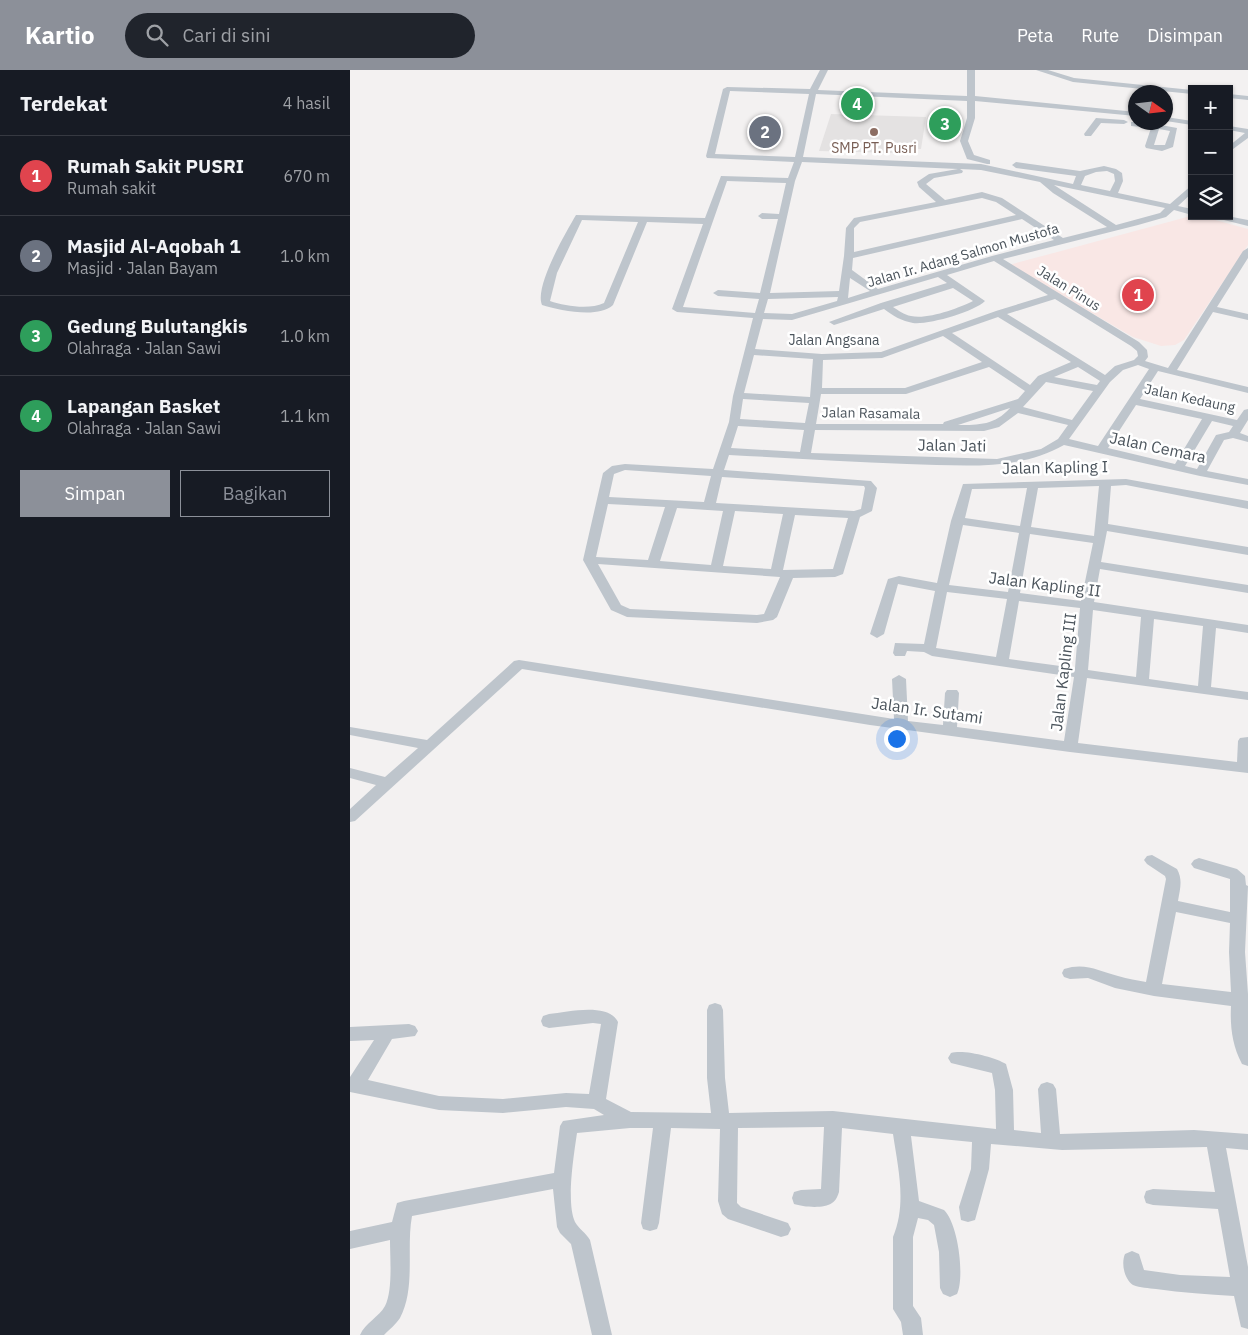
<!DOCTYPE html>
<html lang="id">
<meta charset="utf-8">
<style>
:root{--surface:#171b24;--page:#20242c;--text:#f1f3f6;--muted:#9ea1a6;--line:#363941;--accent:#8c9099}
body{margin:0;font-family:"IBM Plex Sans",sans-serif;background:var(--page);color:var(--text)}
.controls{position:absolute;right:15px;top:15px;display:grid;overflow:hidden;border-radius:0px;box-shadow:0 1px 4px #0004}
.controls button{width:45px;height:45px;display:grid;place-items:center;padding:0;border:0;border-bottom:1px solid var(--line);background:var(--surface);color:var(--text);font:25px sans-serif}
.compass{position:absolute;left:778px;top:15px;width:45px;height:45px;border-radius:50%;background:var(--surface);box-shadow:0 1px 4px #0004;rotate:104deg}
.you{position:absolute;left:546px;top:668px;width:18px;height:18px;margin:-12px;border:4px solid #fff;border-radius:50%;background:#1a73e8;box-shadow:0 0 0 8px #1a73e833}
.badge{display:grid;place-items:center;width:32px;height:32px;border-radius:50%;background:var(--accent);color:#fff;font-size:16px;font-weight:700}
.pin{position:absolute;translate:-50% -50%;border:2px solid #fff;box-shadow:0 1px 5px #0006}
.list{margin:0;padding:0;list-style:none}
h2{display:flex;justify-content:space-between;align-items:center;height:65px;margin:0;padding:0 20px;font-size:21px}
h2 small{font-size:16px;font-weight:400;color:var(--muted)}
.list li{display:grid;grid-template-columns:32px 1fr auto;gap:15px;align-items:center;box-sizing:border-box;height:80px;padding:0 20px;border-top:1px solid var(--line)}
.list b{display:block;font-size:19px;white-space:nowrap}
.list p{margin:0;font-size:16px;white-space:nowrap;color:var(--muted)}
.list em{font-size:16px;font-style:normal;color:var(--muted)}
.actions{display:flex;gap:10px;padding:15px 20px}
.actions a{flex:1;padding:11px 0;border:1px solid var(--accent);border-radius:0px;text-align:center;font-size:18px;color:var(--accent)}
.actions .main{background:var(--accent);color:#fff}
.icon{flex:none;width:28px;height:28px;fill:none;stroke:currentColor;stroke-width:2;stroke-linecap:round;stroke-linejoin:round}
.map{position:relative;flex:none;width:898px;height:1265px;overflow:hidden}
header{display:flex;align-items:center;gap:30px;box-sizing:border-box;height:70px;padding:0 25px;background:var(--accent);color:#fff}
header strong{font-size:24px}
nav{display:flex;gap:28px;margin-inline-start:auto;font-size:18px}
.search{width:350px;height:45px;background:var(--page);display:flex;align-items:center;gap:12px;box-sizing:border-box;padding:0 18px;border-radius:28px;color:var(--muted);font-size:19px}
main{display:flex}
aside{flex:1;background:var(--surface)}
.map>svg:first-child{display:block}
</style>
<header>
<strong>Kartio</strong>
<div class="search"><svg class="icon" aria-label="search" viewBox="0 0 24 24"><circle cx="10" cy="10" r="6"/><path d="M15 15l6 6"/></svg>Cari di sini</div>
<nav><a>Peta</a><a>Rute</a><a>Disimpan</a></nav>
</header>
<main>
<aside>
<h2>Terdekat<small>4 hasil</small></h2>
<ul class="list">
<li><span class="badge" style="background:#e0444e">1</span><div><b>Rumah Sakit PUSRI</b><p>Rumah sakit</p></div><em>670 m</em></li>
<li><span class="badge" style="background:#6b7280">2</span><div><b>Masjid Al-Aqobah 1</b><p>Masjid · Jalan Bayam</p></div><em>1.0 km</em></li>
<li><span class="badge" style="background:#2e9e5b">3</span><div><b>Gedung Bulutangkis</b><p>Olahraga · Jalan Sawi</p></div><em>1.0 km</em></li>
<li><span class="badge" style="background:#2e9e5b">4</span><div><b>Lapangan Basket</b><p>Olahraga · Jalan Sawi</p></div><em>1.1 km</em></li>
</ul>
<div class="actions"><a class="main">Simpan</a><a>Bagikan</a></div>
</aside>
<div class="map">
<svg width="898" height="1265" viewBox="0 0 898 1265">
<rect width="100%" height="100%" fill="#f3f1f1"/>
<path fill="#e4e2e2" d="M481,44L576,47L571,79L545,78L543,83L469,81Z"/>
<path fill="#f9e7e5" d="M837,147L858,148L898,159V175L834,270L825,275L811,276L783,267L659,195Z"/>
<path fill="#c6ead4" d="M583,47L609,49L607,59H583Z"/>
<g fill="none" stroke-linecap="round" stroke-linejoin="round">
<path fill="#bec5cc" fill-rule="evenodd" d="M470,0H478L468,20L617,26V0H625V26L786,42V46L625,31V48L618,71L624,85L640,90V94H637L617,89L610,71L617,48V31L466,24L453,87L631,94L723,114L726,106L666,98L662,95L666,92L730,101L754,96L766,99L772,103L773,111L768,123L820,134L842,115V123L828,136L842,139V145L824,140L816,147L788,155L653,189L789,272L797,280L798,287L795,291L818,298L893,181L898,178V188L867,237L898,244V250L863,242L827,300L898,317V323L808,301L790,329L887,350L894,340L898,339V350L890,363L898,366V372L883,368L874,370L857,401L898,409V415L850,406L714,375C667,402 610,395 557,394C498,392 438,388 379,385L374,400L521,411L527,418L522,441L510,447L493,504L485,507L443,508L427,547L423,550L407,553L277,547L261,540L233,490L253,403L262,396L275,394L363,399L379,352L383,326L403,248L327,242L322,239L353,154L297,152L263,235C248,249 209,240 192,235C184,217 216,162 226,145L355,148L371,106L438,108L444,92L357,88L356,86L373,19L377,17L460,19ZM380,21L459,24L445,87L365,84ZM452,92L608,99L579,104L567,112L569,117L586,132L504,148L496,158L494,186L489,221L420,223L445,111ZM610,99L631,100L690,112L703,123L757,157L713,168L652,128L632,122L595,130L576,114L584,108L612,103L613,101ZM757,101L764,104L765,111L760,121L731,115L735,106L746,102ZM377,111L436,113L429,144L412,143L408,146L412,149H428L410,223L368,220L363,223L368,226L409,229L405,243L333,237ZM704,115L815,138L810,143L766,155ZM632,128L646,132L666,145L504,182V158L510,152ZM672,149L704,170L642,186L528,219L502,200L503,188ZM232,150L288,152L254,233C239,240 215,236 200,231L207,203ZM644,191L698,225L646,241L531,282L472,284L405,279L413,249L442,250L588,207L597,213L531,233L479,252L484,255L534,239C543,246 552,251 563,253C578,255 624,242 635,231L597,205ZM500,208L520,221L498,228ZM603,218L623,231C609,238 577,250 561,246C554,245 548,240 543,237ZM488,227L487,231L442,244L414,243L418,229ZM705,229L781,276L787,281L788,286L784,290L765,296L755,305L657,244ZM648,247L721,292L688,306L680,315L602,263ZM593,266L632,292L555,318H472L473,290L532,288ZM404,285L463,289L460,327L394,323ZM788,295L799,299L748,376L719,369L760,312L773,300ZM639,297L675,321L668,329L594,352L593,354H466L471,324H556ZM728,297L750,311L747,315L704,307ZM696,312L743,321L722,350L673,337ZM393,329L459,333L455,353L390,349ZM786,335L852,349L825,394L758,378ZM660,338C645,355 629,355 608,355ZM668,343L718,355L708,369L691,379L647,389L461,383L465,360L634,361L649,357ZM862,351L883,356L879,362L866,365L847,399L835,396ZM388,356L454,360L450,382L381,378ZM275,400L361,406L354,432L259,427L264,404ZM372,407L514,416L515,418L511,439L504,441L366,433ZM258,434L315,437L298,490L246,487ZM327,438L373,441L361,495L310,491ZM385,441L433,444L421,499L373,496ZM445,445L498,448L483,499L433,500ZM248,494L430,507L414,544L407,545L280,539L271,535Z
M686,0H698L724,8L842,20V24L723,12Z
M879,24L898,26V30L879,28Z
M816,47L842,51V55L816,51Z
M746,48L774,50L778,52L774,54L751,53L741,66H735L734,64Z
M781,52H812L811,55L827,58L823,77L812,81L796,78L795,76L801,58L781,56ZM809,59L820,61L815,75H804Z
M879,56L898,59V68L879,82V76L895,63L879,60Z
M858,146H877L898,150V156Z
M776,409L898,431V439L776,415L761,416L758,454L898,477V485L757,461L751,492L898,515V523L750,499L744,532L898,555V563L866,558L861,617L898,622V630L737,608L728,673L887,692L888,671L890,668L898,667V703L720,682L520,655L172,599L5,751L0,752V739L26,715L0,708V698L35,707L68,678L0,665V657L77,670L164,591L169,590L544,649L542,609L549,605L556,609L558,651L593,655L595,623L597,620H607L609,623L607,657L714,671L724,607L582,586L574,582L557,581L555,586H545L543,583L545,573L574,574L585,521L548,514L534,564L527,568L520,564L538,509L549,506L587,513L601,451L613,414ZM749,416L744,466L681,457L688,418ZM677,418L670,456L615,448L622,419ZM613,455L669,463L658,522L599,515ZM680,464L743,473L731,531L670,523ZM597,522L657,529L646,587L586,578ZM669,531L730,538L725,598L659,589ZM743,540L791,547L786,607L738,600ZM804,549L853,556L848,616L799,609Z
M802,785L827,799C833,810 830,819 828,831L880,842V809L844,798L841,794L844,790L849,788L887,799L895,806L896,815L898,816L895,882L898,924V996L892,994C882,975 880,956 881,936L804,926L765,918L738,908L720,909L714,907L712,903L714,899C735,892 749,901 768,906C778,909 787,910 796,912L816,809L815,806L797,794L794,790L797,786ZM826,842L880,853L879,882L881,922L812,914Z
M365,933L371,935L373,940L375,1008L379,1043L483,1041L646,1059L645,1020L642,1003L601,993L598,988L601,983C613,979 645,987 656,994L663,1020L664,1060L691,1063L688,1019L691,1014L697,1012L703,1014L706,1019L710,1064L844,1060L898,1064V1080L876,1078L898,1197V1259L891,1257L884,1226C858,1224 832,1223 806,1219C799,1218 790,1218 783,1215C774,1209 771,1193 775,1184L782,1181L789,1184L794,1200L830,1205L880,1207L868,1139L803,1135L796,1133L794,1127L796,1121L803,1119L865,1122L857,1077L712,1080L641,1074L639,1099L625,1150L618,1152L611,1150L609,1137L621,1099L622,1072L561,1066L569,1131L594,1140C608,1153 615,1207 607,1224L600,1227L593,1224L590,1218L589,1182L584,1155L578,1150L568,1148L563,1167V1236L571,1248L573,1265H553L551,1252L543,1239V1167C557,1134 548,1098 543,1064L492,1058L489,1122C488,1125 486,1131 482,1133C474,1139 453,1137 444,1134L442,1128L444,1122L451,1120L471,1119L474,1057L388,1058L387,1133L391,1137L438,1153L441,1159L438,1165L431,1167L378,1149L372,1144L368,1131L370,1059L321,1058L309,1153L307,1159L300,1161L293,1159L291,1153L303,1058H280L227,1063C224,1084 216,1133 225,1152C229,1159 236,1163 240,1170L262,1265H242L221,1174L210,1163L207,1157L203,1119L62,1146C56,1178 66,1218 50,1248C46,1254 39,1260 34,1265H10C15,1253 29,1247 35,1236C43,1221 40,1187 40,1170L0,1179V1161L42,1152L47,1133L54,1131L204,1103L210,1056L213,1051L254,1045L244,1039L216,1037L153,1043L89,1040L0,1022V1007L24,970L0,971V957L59,954L65,956L68,961L65,966L42,969L18,1010L89,1026L153,1029L216,1023L239,1024L251,954L243,953L199,958L193,956L191,951L193,946L199,944C218,942 258,932 268,952L256,1029L281,1042L361,1043L357,1008V940L359,935Z"/>
</g>
<circle fill="#8d6e63" stroke="#fff" stroke-width="2" cx="524" cy="62" r="5"/>
<g text-anchor="middle" dominant-baseline="central" stroke-width="5" stroke-linejoin="round" paint-order="stroke">
<g font-size="14" fill="#785e54" stroke="#fff">
<text x="524" y="78">SMP PT. Pusri</text>
</g>
<g font-size="14" fill="#4b545c" stroke="#fff">
<text transform="translate(613 185) rotate(-16)">Jalan Ir. Adang Salmon Mustofa</text>
<text transform="translate(719 218) rotate(32)">Jalan Pinus</text>
<text x="484" y="270">Jalan Angsana</text>
<text transform="translate(840 328) rotate(12)">Jalan Kedaung</text>
<text transform="translate(521 343) rotate(1)">Jalan Rasamala</text>
</g>
<g font-size="16" fill="#4b545c" stroke="#fff">
<text transform="translate(602 375) rotate(1)">Jalan Jati</text>
<text transform="translate(808 377) rotate(12)">Jalan Cemara</text>
<text transform="translate(705 397) rotate(-1)">Jalan Kapling I</text>
<text transform="translate(695 514) rotate(7)">Jalan Kapling II</text>
<text transform="translate(713 602) rotate(-83)">Jalan Kapling III</text>
<text transform="translate(577 640) rotate(8)">Jalan Ir. Sutami</text>
</g>
</g>
</svg>
<div class="controls">
<button>+</button>
<button>−</button>
<button><svg class="icon" aria-label="layers" viewBox="0 0 24 24"><path d="M12 4l9 5-9 5-9-5zM3 14l9 5 9-5"/></svg></button>
</div>
<svg class="compass" viewBox="-18 -18 36 36"><path d="M0-13l5 13h-10z" fill="#e53935"/><path d="M0 13l5-13h-10z" fill="#9ea1a6"/></svg>
<div class="you"></div>
<div class="pin badge" style="left:788px;top:225px;background:#e0444e">1</div>
<div class="pin badge" style="left:415px;top:62px;background:#6b7280">2</div>
<div class="pin badge" style="left:595px;top:54px;background:#2e9e5b">3</div>
<div class="pin badge" style="left:507px;top:34px;background:#2e9e5b">4</div>
</div>
</main>
